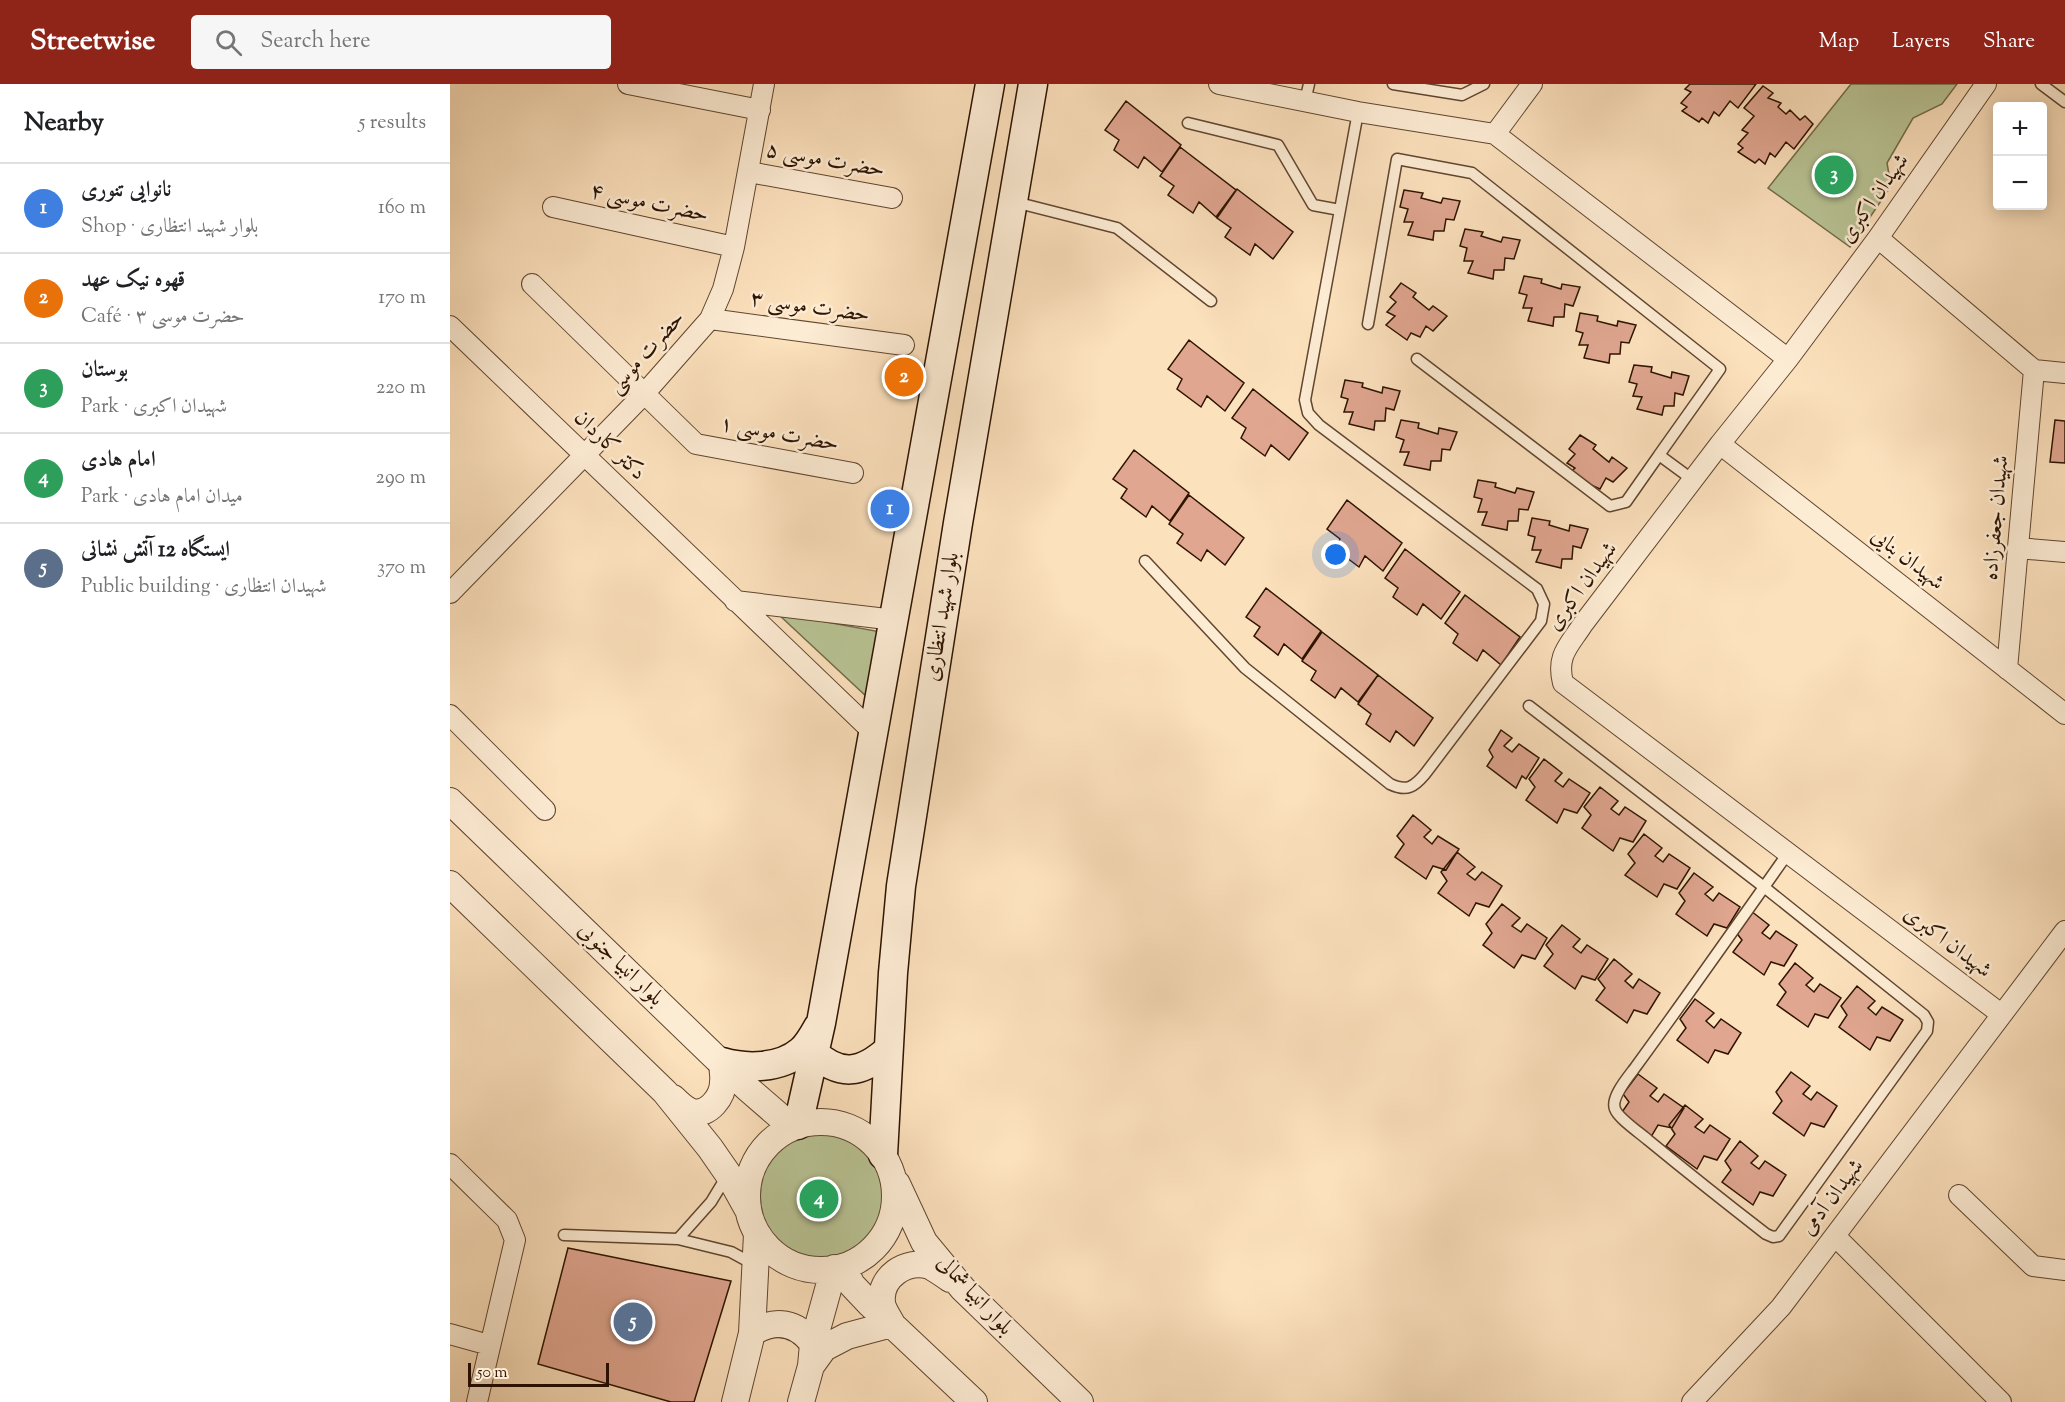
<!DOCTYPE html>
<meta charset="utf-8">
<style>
:root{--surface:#fff;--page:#f6f6f6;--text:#202124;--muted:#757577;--line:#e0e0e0;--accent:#8f2418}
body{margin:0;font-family:"Sorts Mill Goudy",Amiri,serif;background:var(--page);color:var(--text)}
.controls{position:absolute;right:18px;top:18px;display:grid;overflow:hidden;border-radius:6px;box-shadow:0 3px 15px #0003}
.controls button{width:54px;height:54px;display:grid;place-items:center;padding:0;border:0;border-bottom:2px solid var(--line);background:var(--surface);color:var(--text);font:30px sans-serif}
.scale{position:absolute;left:18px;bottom:15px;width:141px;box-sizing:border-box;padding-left:6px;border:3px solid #2d1300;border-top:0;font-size:16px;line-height:21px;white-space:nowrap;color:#2d1300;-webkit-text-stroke:4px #fdecd4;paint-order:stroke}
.you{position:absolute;left:886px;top:471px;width:21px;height:21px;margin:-15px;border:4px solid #fff;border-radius:50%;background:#1a73e8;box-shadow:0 0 0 9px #1a73e833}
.badge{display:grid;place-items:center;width:39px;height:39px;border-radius:50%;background:var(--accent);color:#fff;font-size:20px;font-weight:700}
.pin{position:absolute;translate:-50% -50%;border:3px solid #fff;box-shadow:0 2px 6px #0006}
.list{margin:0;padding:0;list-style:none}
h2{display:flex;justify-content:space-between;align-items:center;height:78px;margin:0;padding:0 24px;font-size:26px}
h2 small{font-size:20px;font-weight:400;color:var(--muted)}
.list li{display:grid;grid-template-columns:39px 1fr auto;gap:18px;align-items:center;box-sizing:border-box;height:90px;padding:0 24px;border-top:2px solid var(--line)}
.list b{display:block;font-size:22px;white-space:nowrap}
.list p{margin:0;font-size:20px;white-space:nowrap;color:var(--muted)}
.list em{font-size:20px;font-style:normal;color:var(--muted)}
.icon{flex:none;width:33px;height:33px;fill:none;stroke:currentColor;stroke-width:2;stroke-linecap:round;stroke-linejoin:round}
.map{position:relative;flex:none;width:1615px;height:1318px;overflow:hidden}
header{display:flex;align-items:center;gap:36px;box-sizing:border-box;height:84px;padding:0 30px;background:var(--accent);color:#fff}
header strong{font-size:28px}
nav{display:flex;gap:33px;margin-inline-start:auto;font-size:21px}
.search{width:420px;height:54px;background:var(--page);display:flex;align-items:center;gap:15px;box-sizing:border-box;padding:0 21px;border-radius:6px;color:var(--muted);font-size:22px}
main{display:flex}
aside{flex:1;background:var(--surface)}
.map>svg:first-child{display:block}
</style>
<header>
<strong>Streetwise</strong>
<div class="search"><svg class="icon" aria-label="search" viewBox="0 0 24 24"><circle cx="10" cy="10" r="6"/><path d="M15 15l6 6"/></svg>Search here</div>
<nav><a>Map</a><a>Layers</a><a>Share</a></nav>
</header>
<main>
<aside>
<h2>Nearby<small>5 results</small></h2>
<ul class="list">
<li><span class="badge" style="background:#3f7fe0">1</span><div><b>نانوایی تنوری</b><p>Shop · بلوار شهید انتظاری</p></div><em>160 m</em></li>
<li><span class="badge" style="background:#e8710a">2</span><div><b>قهوه نیک عهد</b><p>Café · حضرت موسی ۳</p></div><em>170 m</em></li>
<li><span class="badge" style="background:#2e9e5b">3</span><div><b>بوستان</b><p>Park · شهیدان اکبری</p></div><em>220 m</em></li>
<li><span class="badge" style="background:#2e9e5b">4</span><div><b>امام هادی</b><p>Park · میدان امام هادی</p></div><em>290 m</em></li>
<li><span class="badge" style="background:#5c6f8a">5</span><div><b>ایستگاه 12 آتش نشانی</b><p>Public building · شهیدان انتظاری</p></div><em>370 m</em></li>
</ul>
</aside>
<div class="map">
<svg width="1615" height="1318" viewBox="0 0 1615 1318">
<rect width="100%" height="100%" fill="#fce1bd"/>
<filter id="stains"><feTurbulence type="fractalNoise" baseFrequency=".00333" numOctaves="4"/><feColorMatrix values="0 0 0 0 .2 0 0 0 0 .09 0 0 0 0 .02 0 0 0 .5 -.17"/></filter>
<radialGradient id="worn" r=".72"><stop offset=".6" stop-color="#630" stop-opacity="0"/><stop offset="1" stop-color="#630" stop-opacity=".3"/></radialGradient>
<path fill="#b9c495" stroke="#736c4a" stroke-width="1.5" d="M1401,0H1507L1492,20L1463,34L1437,79L1441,102L1400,163L1318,104Z
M327,529L431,548L417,613Z
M397,1043L433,1071L441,1089V1137L400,1169L369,1175L319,1163L298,1126L297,1104L327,1066L345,1054Z"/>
<path fill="#e0a690" stroke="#2d1300" stroke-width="1.5" d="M1240,0H1306L1288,24L1280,17L1269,32L1264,28L1258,39L1252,34L1249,38L1232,27L1237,23L1231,19L1241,8L1235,5Z
M1313,2L1323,9L1318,14L1331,19L1328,23L1336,30L1340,26L1350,36L1355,32L1363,40L1344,65L1336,58L1325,73L1320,69L1315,80L1309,75L1305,79L1288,68L1293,64L1288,60L1298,49L1292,46L1304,32L1294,24Z
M676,17L731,61L712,88L694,73L688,84L664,66L669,56L655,46Z
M730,63L786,106L766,133L749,118L743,129L718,111L724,102L710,92Z
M787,105L843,148L823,175L805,160L800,171L775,153L781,144L767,134Z
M954,106L973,109L971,114L991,119L993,114L1010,117L1004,136L996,135L994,147H984L983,156L958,151L963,138H954L958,125L950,123Z
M1015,145L1033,148L1031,152L1051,158L1053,153L1070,156L1064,175L1055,174L1054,186H1044L1043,195L1018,189L1023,177H1014L1017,164L1010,162Z
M1074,192L1092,195L1091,199L1111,205L1112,200L1130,203L1123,222L1115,220L1114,233H1104L1103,242L1078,237L1082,224H1073L1077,211L1069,209Z
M951,199L966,209L963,213L979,226L983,222L997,232L983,247L976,242L970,253L961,249L957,256L936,241L945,232L937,228L946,218L940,213Z
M1130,229L1148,232L1147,237L1167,242L1168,237L1186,241L1179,259L1171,258L1170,270H1160L1159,279L1134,274L1138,261H1129L1133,249L1126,247Z
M739,256L794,299L775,327L757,312L751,323L727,305L732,295L718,285Z
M1184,281L1202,283L1201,288L1221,294L1222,288L1239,292L1233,311L1225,309L1224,322H1214L1212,331L1187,325L1192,313L1183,312L1187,300L1179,298Z
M895,296L913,299L912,303L932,309L933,303L950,307L944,326L936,324L935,337H925L924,346L899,340L903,328H894L898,315L891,313Z
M803,305L858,349L839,376L821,361L815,372L791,354L796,344L782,334Z
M951,336L969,339L968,344L988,350L989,344L1007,348L1000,366L992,365L991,377H981L980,386L954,381L959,368H950L954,356L946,353Z
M1605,336L1615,337V379L1600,378Z
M1130,351L1146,361L1143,365L1159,378L1162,373L1177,384L1163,398L1156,394L1150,405L1141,401L1136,408L1115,393L1125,384L1117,379L1125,370L1119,365Z
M684,366L739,409L720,437L702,422L696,433L671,414L677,405L663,395Z
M1028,396L1046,399L1045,403L1065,409L1067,404L1084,408L1078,426L1069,425L1068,437H1058L1057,446L1032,441L1037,428H1028L1032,415L1024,413Z
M739,411L794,454L775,481L757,466L751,477L727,459L733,450L719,440Z
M897,416L952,459L933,487L915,472L909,483L885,465L890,455L877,445Z
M1082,434L1100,437L1099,441L1119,447L1120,441L1138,445L1131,464L1123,462L1122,475H1112L1111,484L1086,478L1091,466H1082L1085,453L1078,451Z
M955,465L1010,508L991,535L973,520L967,531L943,513L948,504L935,494Z
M816,504L871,547L852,575L834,560L828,571L804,552L810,543L796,533Z
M1015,511L1070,553L1051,581L1033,566L1027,577L1003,559L1008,550L995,539Z
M872,548L928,591L908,618L891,604L885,614L861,596L866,587L852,577Z
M928,591L983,634L964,662L946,647L940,658L916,640L921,630L908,620Z
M1051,646L1062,654L1054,662L1062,668L1069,660L1089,674L1076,695L1072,692L1066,704L1037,682L1043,673L1039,666Z
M1094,675L1112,689L1105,697L1113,703L1119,695L1140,709L1127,729L1114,725L1107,739L1076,716L1085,703L1079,695Z
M1150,703L1168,717L1161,725L1169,731L1175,723L1196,737L1183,758L1170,754L1163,767L1132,744L1141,731L1134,723Z
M963,731L981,746L974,753L982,760L988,752L1009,765L996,786L983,782L976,795L945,773L954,760L947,752Z
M1194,750L1212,764L1205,772L1213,778L1219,770L1240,784L1227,805L1214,800L1207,813L1175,791L1185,779L1178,770Z
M1007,768L1025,783L1017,790L1025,796L1032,788L1052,802L1039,823L1026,819L1019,832L988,809L997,797L991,788Z
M1244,789L1263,803L1255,810L1263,817L1269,809L1290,823L1277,844L1264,840L1257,852L1226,830L1235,817L1229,809Z
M1052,820L1070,834L1062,842L1071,848L1077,840L1097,854L1085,875L1072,871L1064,884L1033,861L1042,849L1036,840Z
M1301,827L1319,841L1312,849L1320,855L1326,847L1347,861L1334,882L1321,878L1314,891L1283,868L1292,856L1285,847Z
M1112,841L1130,855L1123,863L1131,869L1137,861L1158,875L1145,896L1132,892L1125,905L1094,882L1103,870L1096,861Z
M1164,875L1182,890L1175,897L1183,904L1189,895L1210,909L1197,930L1184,926L1177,939L1146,916L1155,904L1148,895Z
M1345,879L1363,894L1356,901L1364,908L1370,900L1391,914L1378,934L1365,930L1358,943L1327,921L1336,908L1329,900Z
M1407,902L1425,917L1418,924L1426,931L1432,923L1453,936L1440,957L1427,953L1420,966L1389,943L1397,931L1391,922Z
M1245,915L1264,929L1256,937L1264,944L1271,935L1291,949L1278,970L1265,966L1258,979L1227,956L1236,944L1230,935Z
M1341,988L1360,1002L1353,1010L1361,1016L1367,1008L1387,1022L1374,1043L1361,1039L1354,1052L1323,1029L1332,1017L1326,1008Z
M1188,990L1207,1004L1200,1012L1208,1018L1214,1010L1234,1024L1222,1044L1208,1041L1201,1053L1170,1031L1179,1018L1173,1010Z
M1235,1021L1253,1035L1245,1043L1254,1049L1260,1041L1280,1055L1267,1076L1254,1072L1247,1085L1216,1062L1225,1050L1219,1041Z
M1290,1057L1308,1072L1301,1079L1309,1085L1315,1077L1336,1091L1323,1112L1310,1108L1303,1121L1272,1098L1281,1086L1275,1077Z
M118,1164L281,1197L244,1318H221L88,1280Z"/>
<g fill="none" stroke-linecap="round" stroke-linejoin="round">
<defs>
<path id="service" d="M943,0L1012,11L1034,0
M1591,0L1615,18
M855,17L859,0
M738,39L828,61L863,121L890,126
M565,118L667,144L761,217
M918,240L947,75L1022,89L1270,285L1209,371L1243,396
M967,275L1160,422L1176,418L1209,371
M695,477L795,584L940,700C957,708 964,703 975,690L1091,537L1094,520L1087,505L869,341L858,329L855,316L908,28
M1079,622L1314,803L1474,931L1478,938L1477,947L1329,1152L1323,1153L1316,1150C1276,1119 1237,1088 1198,1056C1190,1049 1168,1034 1165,1025C1160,1013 1180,991 1187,981C1238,911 1288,840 1338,769
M278,1090L261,1118L228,1155L281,1168L305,1181
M114,1151L228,1155"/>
<path id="minor" d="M178,0L310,26
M769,0L908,28L1045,50L1338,275
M1536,0L1428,154L1338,275L1270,360L1133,540C1119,562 1106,571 1113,599L1551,930
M1045,50L1082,0
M299,88L442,114
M103,123L284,163
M1428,154L1584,286L1557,585
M82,200L246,360L403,389
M260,235L454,261
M0,242L423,648
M1584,286L1615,289
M1270,360L1615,630
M1568,464L1615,468
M0,509L194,310L260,235L273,205L284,163L314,0
M285,517L445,536
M0,631L95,726
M0,1080L57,1136L65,1156L27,1318
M1509,1111L1583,1182L1615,1186
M1385,1152L1551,1318
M0,1250L39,1261
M1242,1318L1331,1223L1615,847"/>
<path id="tertiary" d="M0,717L297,1004L341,1042
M0,800L215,1008L260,1064L278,1090L298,1126
M223,1014C228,1019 235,1026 242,1028C259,1032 273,1012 273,998C274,992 272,985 272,978
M297 1112a74 74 0 1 1 148 0a74 74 0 1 1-148 0Z
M447,1100L474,1158L513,1205L630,1318
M393,1183L402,1201L420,1220L524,1318
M302,1249C325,1234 347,1238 363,1260
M361,1282L374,1264L397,1252L442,1240C439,1234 433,1226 432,1219C429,1193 456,1175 480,1182C486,1185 494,1191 500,1195
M285,1318L302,1249L307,1150
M351,1318L361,1282L363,1260L384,1184"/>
<path id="secondary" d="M363,968C390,993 411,990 438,966
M272,978C296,985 330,985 351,967C358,961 363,952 368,943
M348,1041L371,939L540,0
M433,1071L443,889L451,802L508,439L583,0"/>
</defs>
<use href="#service" stroke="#61462f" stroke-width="13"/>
<use href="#minor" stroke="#61462f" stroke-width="22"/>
<use href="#tertiary" stroke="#61462f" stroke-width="28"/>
<use href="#secondary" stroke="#2d1300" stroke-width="31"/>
<use href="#service" stroke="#fdecd4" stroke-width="10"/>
<use href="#minor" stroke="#fdecd4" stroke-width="20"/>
<use href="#tertiary" stroke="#fdecd4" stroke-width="26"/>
<use href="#secondary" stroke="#fdecd4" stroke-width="28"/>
</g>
<g text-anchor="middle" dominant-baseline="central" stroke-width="5" stroke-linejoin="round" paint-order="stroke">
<g font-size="22" fill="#2d1300" stroke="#fdecd4">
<text transform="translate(375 77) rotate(10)">حضرت موسی ۵</text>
<text transform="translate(1425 115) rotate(-55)">شهیدان اکبری</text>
<text transform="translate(199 120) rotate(12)">حضرت موسی ۴</text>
<text transform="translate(360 224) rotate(8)">حضرت موسی ۳</text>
<text transform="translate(197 269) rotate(-48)">حضرت موسی</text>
<text transform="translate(329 351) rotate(10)">حضرت موسی ۱</text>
<text transform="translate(159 362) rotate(44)">دکتر کاردان</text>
<text transform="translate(1547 434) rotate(-85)">شهیدان جعفرزاده</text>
<text transform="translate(1457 476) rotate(38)">شهیدان بنایی</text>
<text transform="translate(1133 503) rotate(-54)">شهیدان اکبری</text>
<text transform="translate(493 533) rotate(-81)">بلوار شهید انتظاری</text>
<text transform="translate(1497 859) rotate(37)">شهیدان اکبری</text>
<text transform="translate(170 881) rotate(44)">بلوار انبیا جنوبی</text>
<text transform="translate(1383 1114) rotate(-53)">شهیدان آدمی</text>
<text transform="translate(524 1212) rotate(47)">بلوار انبیا شمالی</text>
</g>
</g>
<rect width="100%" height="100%" filter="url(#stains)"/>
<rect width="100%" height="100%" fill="url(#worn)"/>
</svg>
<div class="controls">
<button>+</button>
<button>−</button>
</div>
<div class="scale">50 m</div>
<div class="you"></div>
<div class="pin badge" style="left:440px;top:425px;background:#3f7fe0">1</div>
<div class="pin badge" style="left:454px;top:293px;background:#e8710a">2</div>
<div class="pin badge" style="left:1384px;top:91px;background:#2e9e5b">3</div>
<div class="pin badge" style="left:369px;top:1115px;background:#2e9e5b">4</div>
<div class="pin badge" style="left:183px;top:1238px;background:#5c6f8a">5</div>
</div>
</main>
